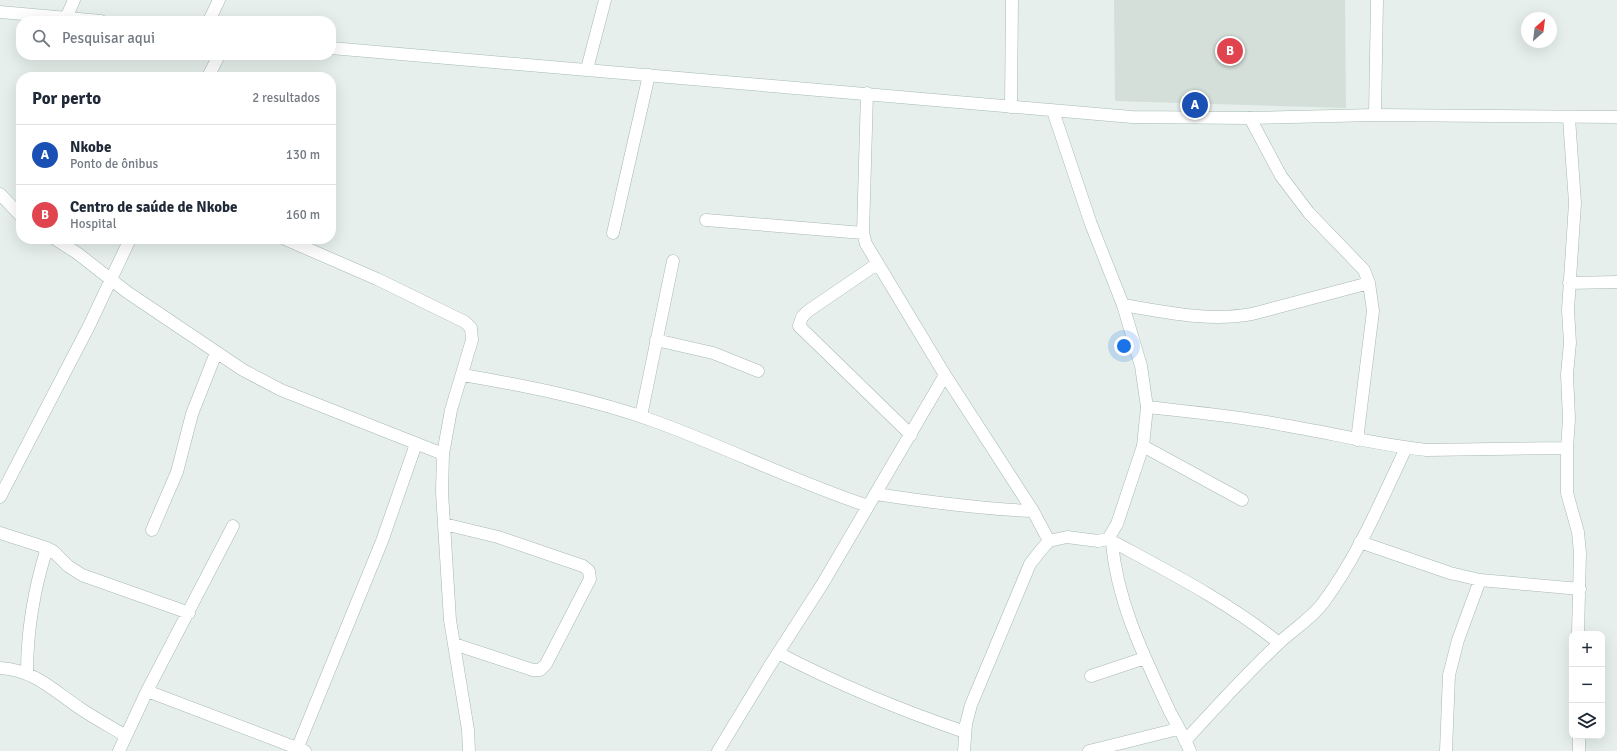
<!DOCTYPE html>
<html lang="pt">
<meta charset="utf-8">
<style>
:root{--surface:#fff;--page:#f2f2f3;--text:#1f2937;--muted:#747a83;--line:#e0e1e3;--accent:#111827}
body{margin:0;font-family:Signika,sans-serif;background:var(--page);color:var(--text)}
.controls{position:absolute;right:12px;bottom:12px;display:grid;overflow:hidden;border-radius:8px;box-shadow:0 4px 16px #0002}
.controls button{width:36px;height:36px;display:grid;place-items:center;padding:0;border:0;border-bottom:1px solid var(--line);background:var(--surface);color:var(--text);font:20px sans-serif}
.compass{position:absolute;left:1521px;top:12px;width:36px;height:36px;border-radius:50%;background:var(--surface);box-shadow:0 4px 16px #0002;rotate:28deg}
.you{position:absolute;left:1124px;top:346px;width:14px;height:14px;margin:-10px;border:3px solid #fff;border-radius:50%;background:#1a73e8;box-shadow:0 0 0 6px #1a73e833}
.badge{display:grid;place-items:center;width:26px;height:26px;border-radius:50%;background:var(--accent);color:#fff;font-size:13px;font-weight:700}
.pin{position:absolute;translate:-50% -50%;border:2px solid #fff;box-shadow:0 1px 4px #0006}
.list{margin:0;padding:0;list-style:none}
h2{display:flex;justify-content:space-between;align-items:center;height:52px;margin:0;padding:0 16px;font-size:17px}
h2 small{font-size:13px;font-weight:400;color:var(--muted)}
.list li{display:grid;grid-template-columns:26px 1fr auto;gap:12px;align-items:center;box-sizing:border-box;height:60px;padding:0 16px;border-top:1px solid var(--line)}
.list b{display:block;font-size:15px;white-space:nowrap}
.list p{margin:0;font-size:13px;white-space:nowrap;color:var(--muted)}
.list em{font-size:13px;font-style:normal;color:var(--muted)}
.icon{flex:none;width:22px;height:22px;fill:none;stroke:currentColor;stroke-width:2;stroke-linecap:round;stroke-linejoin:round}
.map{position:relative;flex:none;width:1617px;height:751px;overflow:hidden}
.search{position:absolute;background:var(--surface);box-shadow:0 4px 16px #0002;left:16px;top:16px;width:320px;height:44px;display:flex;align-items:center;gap:10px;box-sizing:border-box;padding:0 14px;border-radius:16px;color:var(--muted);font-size:15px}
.panel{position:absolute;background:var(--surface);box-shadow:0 4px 16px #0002;left:16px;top:72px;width:320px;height:172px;border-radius:16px}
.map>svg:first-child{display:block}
</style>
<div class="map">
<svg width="1617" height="751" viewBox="0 0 1617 751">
<rect width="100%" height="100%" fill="#e6efeb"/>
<path fill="#d4dfda" d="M1114,0H1345L1346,108L1115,101Z"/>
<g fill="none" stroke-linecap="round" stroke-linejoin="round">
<defs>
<path id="street" d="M66,18L74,0
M209,21L219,0
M587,69L605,0
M208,77L219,55
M867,93L863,233L866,244L945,375L1033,511L1049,541
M1011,107L1012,0
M1375,115L1377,0
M1250,118L1281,176L1309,213L1364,270L1369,283L1373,311L1357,440
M1569,118L1575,203L1568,310L1570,343L1567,374L1569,419L1567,448V493L1578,532L1580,553L1578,634
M0,194L21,216
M706,220L863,233
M613,233L649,75
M55,239L77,253L127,292L243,370L281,390L443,454
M285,239L377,279L465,322L471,328L472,340L451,410L443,454L442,492L450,620L468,730L469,751
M877,264L808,311L802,317L799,326L911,435
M1569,283L1617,282
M1123,305C1166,312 1208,322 1252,314L1369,283
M656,340L713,353L758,371
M463,375C527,386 593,399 654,421C726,447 795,482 868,506
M1147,407C1192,412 1238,416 1283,425C1331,433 1378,445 1427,450L1567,448
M641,416L673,261
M1143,446L1242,500
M876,494C928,502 980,509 1033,511
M0,497L89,326L130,239
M444,524L498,537L583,566L589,571L590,579L546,664L540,670H533L454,644
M152,530L177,472L192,414L216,353
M0,533L47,548L53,551L68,566L82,575L189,613
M1108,539C1167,571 1227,601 1279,643
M1112,542C1117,603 1145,658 1170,712C1177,725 1185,738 1190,751
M1360,542L1450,573L1480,580L1580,589
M778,653C838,684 900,710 965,732
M0,668C35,670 54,691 81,709C96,719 111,727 126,736
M27,673C27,630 34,589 47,548
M1091,676L1145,658
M147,691L305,751
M1579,736V751
M1185,741C1215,708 1245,675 1278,644C1292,630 1310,620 1323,603C1358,556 1381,501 1406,448
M297,749L382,541L416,444
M119,751L147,691L233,526
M718,751L769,667L823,583L945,375
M1089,751L1178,729
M1446,751L1449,675L1458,640L1480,580"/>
<path id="secondary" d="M0,12L101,21
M331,48L1132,117L1250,118L1375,115L1617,117
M964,751L966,724L971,705L1030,564L1041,550L1049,541L1067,537L1098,541L1108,539L1117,524L1143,446L1147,407L1141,366L1123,305L1091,224L1053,111"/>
</defs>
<use href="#street" stroke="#a8b8b2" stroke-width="13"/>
<use href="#secondary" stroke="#a4bbb3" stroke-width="13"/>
<use href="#street" stroke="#fff" stroke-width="12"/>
<use href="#secondary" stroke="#fff" stroke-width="12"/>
</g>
</svg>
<div class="controls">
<button>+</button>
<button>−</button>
<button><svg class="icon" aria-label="layers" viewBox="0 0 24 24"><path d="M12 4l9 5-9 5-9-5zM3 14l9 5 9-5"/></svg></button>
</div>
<svg class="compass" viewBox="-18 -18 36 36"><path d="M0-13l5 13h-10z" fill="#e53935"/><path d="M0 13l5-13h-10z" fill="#747a83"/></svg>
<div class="you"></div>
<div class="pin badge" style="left:1195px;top:105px;background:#1a4fb4">A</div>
<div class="pin badge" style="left:1230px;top:51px;background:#e0444e">B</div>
<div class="search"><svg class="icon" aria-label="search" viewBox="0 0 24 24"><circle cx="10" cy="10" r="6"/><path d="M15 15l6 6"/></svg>Pesquisar aqui</div>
<section class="panel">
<h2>Por perto<small>2 resultados</small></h2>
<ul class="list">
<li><span class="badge" style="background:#1a4fb4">A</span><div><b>Nkobe</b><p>Ponto de ônibus</p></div><em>130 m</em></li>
<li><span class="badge" style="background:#e0444e">B</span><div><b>Centro de saúde de Nkobe</b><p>Hospital</p></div><em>160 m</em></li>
</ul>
</section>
</div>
